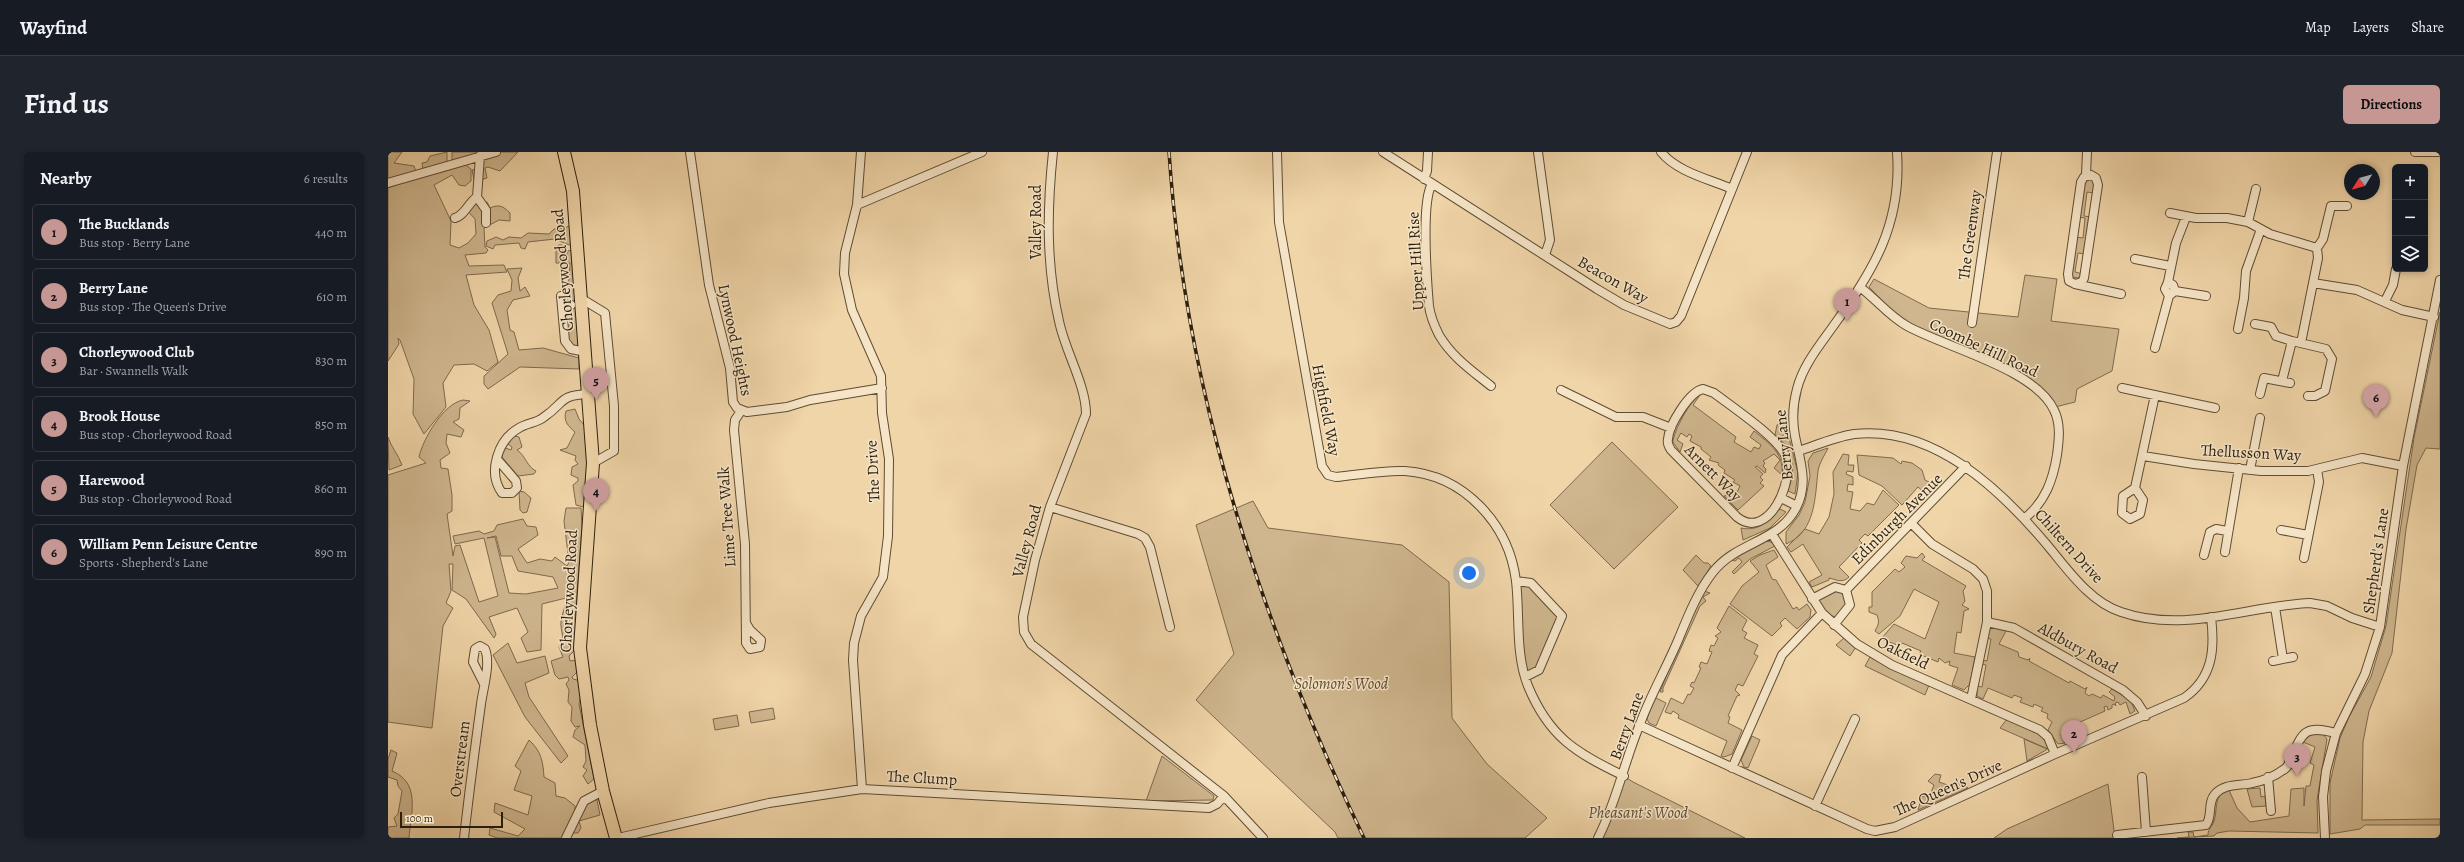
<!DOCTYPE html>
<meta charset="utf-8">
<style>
:root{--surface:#171b24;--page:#20242c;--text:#f1f3f6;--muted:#9ea1a6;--line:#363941;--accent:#c59692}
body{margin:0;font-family:Alegreya,serif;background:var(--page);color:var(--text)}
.controls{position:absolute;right:12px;top:12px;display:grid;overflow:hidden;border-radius:6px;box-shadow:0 2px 6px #0003}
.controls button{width:36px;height:36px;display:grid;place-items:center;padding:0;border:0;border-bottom:1px solid var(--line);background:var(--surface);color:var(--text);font:20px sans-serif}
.compass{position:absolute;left:1956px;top:12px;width:36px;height:36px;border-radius:50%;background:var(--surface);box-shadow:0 2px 6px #0003;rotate:233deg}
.scale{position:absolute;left:12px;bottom:10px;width:103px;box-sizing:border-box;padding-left:4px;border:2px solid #2d1f0e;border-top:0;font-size:11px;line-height:14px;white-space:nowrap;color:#2d1f0e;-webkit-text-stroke:3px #f5e4c6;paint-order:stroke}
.you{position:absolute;left:1081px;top:421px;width:14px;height:14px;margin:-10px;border:3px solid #fff;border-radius:50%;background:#1a73e8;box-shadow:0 0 0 6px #1a73e833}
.badge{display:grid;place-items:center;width:26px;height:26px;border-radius:50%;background:var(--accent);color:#111;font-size:13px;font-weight:700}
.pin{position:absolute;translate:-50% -33px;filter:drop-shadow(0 1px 2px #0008)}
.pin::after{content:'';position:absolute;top:21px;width:14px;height:12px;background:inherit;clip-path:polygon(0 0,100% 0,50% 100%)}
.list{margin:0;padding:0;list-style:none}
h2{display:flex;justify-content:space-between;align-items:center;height:52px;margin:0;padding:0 16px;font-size:17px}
h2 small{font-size:13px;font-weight:400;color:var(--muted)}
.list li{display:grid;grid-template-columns:26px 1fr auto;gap:12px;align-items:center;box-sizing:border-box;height:56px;margin:0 8px 8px;padding:0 8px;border:1px solid var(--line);border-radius:6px}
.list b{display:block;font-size:15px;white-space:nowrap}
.list p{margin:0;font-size:13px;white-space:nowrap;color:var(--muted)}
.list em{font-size:13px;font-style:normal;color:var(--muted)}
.icon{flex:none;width:22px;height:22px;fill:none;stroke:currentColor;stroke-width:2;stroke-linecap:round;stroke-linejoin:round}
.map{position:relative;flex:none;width:2052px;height:686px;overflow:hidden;border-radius:6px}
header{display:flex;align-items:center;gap:24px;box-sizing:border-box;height:56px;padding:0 20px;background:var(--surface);border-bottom:1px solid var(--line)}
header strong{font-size:19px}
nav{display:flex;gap:22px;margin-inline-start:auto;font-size:14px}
.intro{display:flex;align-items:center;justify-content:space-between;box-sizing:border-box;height:96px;padding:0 24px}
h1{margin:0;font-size:28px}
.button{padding:10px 18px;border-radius:6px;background:var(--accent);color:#111;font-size:14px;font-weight:700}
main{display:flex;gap:24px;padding:0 24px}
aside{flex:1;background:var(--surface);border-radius:6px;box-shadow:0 2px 6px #0003}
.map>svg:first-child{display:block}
</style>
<header>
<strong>Wayfind</strong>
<nav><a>Map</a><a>Layers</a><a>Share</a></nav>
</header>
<div class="intro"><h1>Find us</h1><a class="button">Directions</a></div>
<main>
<aside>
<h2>Nearby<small>6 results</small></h2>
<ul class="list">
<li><span class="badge">1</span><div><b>The Bucklands</b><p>Bus stop · Berry Lane</p></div><em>440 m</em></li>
<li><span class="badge">2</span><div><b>Berry Lane</b><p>Bus stop · The Queen's Drive</p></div><em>610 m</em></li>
<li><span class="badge">3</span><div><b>Chorleywood Club</b><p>Bar · Swannells Walk</p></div><em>830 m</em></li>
<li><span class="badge">4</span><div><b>Brook House</b><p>Bus stop · Chorleywood Road</p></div><em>850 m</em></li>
<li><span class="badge">5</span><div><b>Harewood</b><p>Bus stop · Chorleywood Road</p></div><em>860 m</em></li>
<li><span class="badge">6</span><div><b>William Penn Leisure Centre</b><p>Sports · Shepherd's Lane</p></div><em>890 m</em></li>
</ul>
</aside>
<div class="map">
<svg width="2052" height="686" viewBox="0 0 2052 686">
<rect width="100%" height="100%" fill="#f0d5a8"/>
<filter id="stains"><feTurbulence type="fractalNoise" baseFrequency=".005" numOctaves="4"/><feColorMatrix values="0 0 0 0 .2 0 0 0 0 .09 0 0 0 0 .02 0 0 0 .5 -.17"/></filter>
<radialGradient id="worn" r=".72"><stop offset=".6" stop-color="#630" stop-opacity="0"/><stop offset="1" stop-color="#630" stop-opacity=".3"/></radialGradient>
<path fill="#cfb68e" stroke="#7e6a4e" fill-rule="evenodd" d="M0,0H14L6,11L26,14L28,20L35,18L34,11L39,10L42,4L59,0V11L64,10V0H95L75,11L83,17V29L77,34L71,33L64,23L46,33L63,69L62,93L71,96L80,91L88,82L87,67L78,57L90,49L93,53L99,50L102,56C111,52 115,54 122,61V69L111,68L96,76L97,95L100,98L98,101L77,103L81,114L116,113L119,120L78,123L86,153L101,178L110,210L99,219L86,212L66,213L55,231L58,255L36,282L25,262L26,227L12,188L10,186L11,192L0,209V36L35,23L0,33Z
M104,0H130L112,19L100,15L97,16L99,26L95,27L94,32H87L84,18L89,17L95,5Z
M1697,27H1706V41L1699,40L1696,64L1703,65L1697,102L1690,101L1687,120L1695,122L1691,126L1684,125L1682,120L1687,85L1695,86L1697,66L1690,65Z
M180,74L183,77L185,91L181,93L167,87L140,90L137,97L133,96L131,91L107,93L105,97L98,94L99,89L108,85L115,88L121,85L133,86L140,81L161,82L166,77L173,76L174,79Z
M171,93H174L176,108L179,107V99L185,98L192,196L179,198L174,169L179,167L180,158L187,156L186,149L177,148L175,138L181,128L182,111H168V95Z
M134,116L130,126L132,139L137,135L142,144L125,148L119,158L122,178L126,180L131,198L155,196L191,206V217L132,215L100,237L96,232V224L120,202L104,151L110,143L123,139L124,128L119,117Z
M1637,123L1669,127L1663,169L1731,177L1724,219L1689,237L1687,250L1667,255L1659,241L1641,226L1513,168L1481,135L1486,127L1541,156L1630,165Z
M2052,160V297L2038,296L2029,313L2018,377L2004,501L1981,559L1975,590L1974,668L2052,667V673H1977L1972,677L1942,682V631L1952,586L1961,565L1983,525L1998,474L2026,286Z
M1312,243L1305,253L1348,285L1346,290L1363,300L1366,295L1371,297L1373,293L1362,285L1366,279C1382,292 1396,301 1394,323L1386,316L1392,308L1386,302L1375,309L1377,311L1375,314L1378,317L1377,321L1369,314L1367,315L1375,322L1372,325L1375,328L1372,331L1376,334L1350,358L1336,344L1349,340L1352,334L1345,330L1347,328L1336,321L1337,318L1330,313L1331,311L1321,308L1323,305L1313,297V295L1302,289L1304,284L1301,282L1299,285L1293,281L1289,288L1295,292L1292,300L1285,290C1285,280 1303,247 1312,243Z
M75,248L82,249L72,256L71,267L65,270L76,278L73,285L59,282L58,291L62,301L52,308L53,316L60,317L64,343V359L59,362L65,404L67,394L72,393L91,450L110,444L96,386L67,392L65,384L91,379L96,382L106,379L109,373L135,367L139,374L148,375L150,383L130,397L139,411L152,407L164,409L167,405L179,414L181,410L176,369L178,356H193L194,374L187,468L190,479L189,496L181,504L182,509L190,508L191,518L184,525L185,527L193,529L195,533L191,552L206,627L200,632L195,624L199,618L195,615L198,609L197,593L185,585L187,578L192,574L187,575L183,569L184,555L180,550L181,538L178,532L181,528L180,525L171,527L167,523L163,509L175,505L171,495C178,483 172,481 173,469C174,461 178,455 178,446L154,452L153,498L139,500L133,486L140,480L129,456L101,465L108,482L106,486L78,447L64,438L65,412H61L63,439L58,451L65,456L55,474L44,576L0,570V323L38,311L31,305C35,287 55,252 75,248ZM108,384L113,404H124L130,419L165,425L170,436L138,442L121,441L107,385L99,386Z
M187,257L191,267L202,280L199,356L188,353L185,333L190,329V326L183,323L184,315L190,312L187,308L188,304L172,298L179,296L187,280C180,274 175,269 178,259Z
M1396,260H1398L1400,279L1392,286L1387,283L1389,273L1391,272Z
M1400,282L1410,321L1407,342L1400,339C1407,320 1406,303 1393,288Z
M126,284L131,285L134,295L129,298C138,304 139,315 148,319L146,322L130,324L114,305L115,295L123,298L124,295L120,292Z
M0,285C3,295 10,302 14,313L1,318Z
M1224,290L1290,355L1226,417L1162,353Z
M1440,296C1437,303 1431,311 1430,319C1427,344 1428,380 1398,392V380L1411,363L1417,350L1422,324L1420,309L1425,301Z
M1455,302L1461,303L1460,313H1466L1465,320L1459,319L1458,322L1465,325V333L1460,332L1459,339L1465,340L1462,357L1472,359L1479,351L1486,353L1495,338L1511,353L1480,384L1477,382L1471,388L1474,391L1451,415L1461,425C1454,432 1447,427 1441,426V428L1424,435L1421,430L1434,423L1416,394L1415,392L1403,400L1399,395L1417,377L1431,382L1441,365L1446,342L1445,320Z
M1469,303L1505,306L1513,312L1514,309L1524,311L1534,318L1537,328L1549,334L1540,344L1530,335L1514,353L1494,334L1471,323Z
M131,339L136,340L143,346L139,360L135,361L132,358Z
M865,349L880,376L1014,393L1061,430L1064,566L1099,612L1159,666L1137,686H950L947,680L808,548L846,502L808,373Z
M1392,357L1398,360L1382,376L1355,388L1353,376C1371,380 1381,368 1392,357Z
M1377,389L1383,390L1387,394L1362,407L1346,422L1344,420L1354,410L1351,406L1347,409L1343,408Z
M1386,398L1390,405L1378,413L1384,427L1388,428L1405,457L1409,455L1411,458L1419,452L1423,458L1422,465L1409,477L1397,466L1392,471L1394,474L1384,484L1342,452L1354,434L1371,420L1362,409L1372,403Z
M1534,401L1537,405L1534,408L1578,434L1575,439L1577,449L1574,453L1581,457L1576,459L1573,481L1569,480L1566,501L1587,505L1582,532L1576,538L1564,533L1570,516L1561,513L1562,509L1557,511L1551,506L1550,510L1531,502L1533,499L1514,491L1512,494L1493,487L1506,472L1537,487L1551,450L1526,437L1512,464L1491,482L1487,479C1490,473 1492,471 1489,463L1481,460V455H1484V440L1507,417L1511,420L1517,415L1513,411L1518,404L1529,406Z
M1308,403L1316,411H1320L1323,414L1310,434L1295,418Z
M1128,429H1135L1173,460L1151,518L1137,525Z
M1446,438L1455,440L1458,453L1448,465C1440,464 1431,455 1431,447Z
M1316,439L1322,441L1315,445L1318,449L1312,454L1275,536V540H1272L1300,468Z
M1341,454L1359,468L1354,478L1359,481L1356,486L1370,493L1366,502L1370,504L1355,534L1350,532L1347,538L1352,543L1349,544L1340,564L1342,565L1340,571L1354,578L1344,602L1336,605L1333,604L1339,589L1290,566L1291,563L1285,559L1283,562L1277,560L1283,546L1295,552L1300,542L1302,543L1306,536L1302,534L1304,530L1306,531L1313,516L1311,515L1313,510L1319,512L1324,500L1321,499L1323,493L1326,494L1330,486L1327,484L1333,480L1329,476Z
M1603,475L1618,479L1611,492L1630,500L1631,505L1640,508L1642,506L1641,509L1681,531L1682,529L1697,537L1699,535L1697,541L1701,544L1704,542L1713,546L1715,543L1726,549L1727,545L1721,540L1724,537L1743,549L1747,559L1742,562L1738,550L1732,553L1730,550L1727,551L1728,554L1726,552L1724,553V556L1720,558L1719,554L1716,555L1717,559L1674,578L1676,581L1673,583L1677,591L1670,592L1660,578L1664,570L1659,566L1660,562L1653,559L1655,556L1646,552L1645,555L1632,550L1634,546L1626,543L1624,546L1600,536L1595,547L1589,544V534L1594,535L1598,513L1594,512V508L1599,509L1603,487L1597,486Z
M1456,486L1468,495L1462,504L1448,493Z
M120,491L129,511L157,504L161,521L137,531L141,545L180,604L173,611L137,565L105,503Z
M1482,505L1541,533L1537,543L1477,514Z
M1266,545L1278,551L1268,574L1261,571L1259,567Z
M385,556L387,567L363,571L361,560Z
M349,563L351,574L327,578L325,567Z
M1619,567C1634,573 1657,578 1660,597L1612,576Z
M1934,581L1939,587L1929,648L1930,681L1841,679L1829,681L1826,684L1789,686L1801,685L1800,680H1805L1806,685L1820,683C1820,676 1824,676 1826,669C1830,656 1825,643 1841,638L1849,656L1862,670L1901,664L1903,637L1916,636V654L1918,634H1922L1926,613L1922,611L1927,595L1915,590L1923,582Z
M1364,584L1372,588L1360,616L1356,615L1353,608Z
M1636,587L1659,597L1658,598L1639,609Z
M141,588C153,599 155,609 156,625L167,631L168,644L177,646L187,654V662L197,650L208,643L212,663L191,669L193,676L190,681H182L181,686H109L101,683L102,676L130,684L137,677L106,660L107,651L140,663L144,644L126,638L133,619L127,614Z
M3,598L9,601L4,619C33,631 23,661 21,686H0V675L9,674L6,666L10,662L14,639L10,634L9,628L0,625V607Z
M774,604L826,644L825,648L758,649Z
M1547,622L1553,623L1551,630L1565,635L1568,629L1580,636L1530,658L1534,644L1541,646L1546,633L1540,629Z
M1237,625L1245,630L1357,686H1212Z
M1720,632L1727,686H1606L1619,677Z
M1872,636L1873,645L1877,644L1878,654L1864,655L1859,637Z"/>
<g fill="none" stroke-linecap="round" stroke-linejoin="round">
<defs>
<path id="street" d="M302,0L321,133L342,216L345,250L349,256L359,260L399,255L422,248L494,236
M473,0L469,53L457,101L456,122L464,158L493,224L494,261L501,307L500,384L495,425L473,464L466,491L465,508L474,637
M665,0C659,57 658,113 671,169C677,199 698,233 698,262L662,355L647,408L635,465L636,480L643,492L836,644L875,686
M889,0L891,70L934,314L940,323L948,325C970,323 994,318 1017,319C1076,323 1121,372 1128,429C1132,462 1127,502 1140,534C1161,585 1188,601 1236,624
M995,0L1209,137L1236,153L1282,172L1288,170L1293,164L1359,0
M1150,0L1162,88L1157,103
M1273,0C1289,20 1321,27 1344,37
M2027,0H2052
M1698,23L1699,0
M1703,23L1708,26L1710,33L1696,126L1694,130L1687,132L1681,129L1680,122L1693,30L1696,25Z
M1036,27L1039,19L1040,0
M0,31L108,0
M1044,32C1033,49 1039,130 1041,154C1042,162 1047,175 1051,183C1064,205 1083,218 1103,234
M89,45L98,58V71
M469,53L594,0
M1782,61L1808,66H1839L1860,70L1882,82L1929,96L1930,106L1913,191
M67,66C76,64 81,50 89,45L92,4
M1860,70L1868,37
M1929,96L1935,87L1943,54H1959
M1747,107L1782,114
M1780,130L1777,137L1781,144
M1925,131L1969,138L2014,158L2046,165
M1687,132L1733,142
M1473,136C1489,148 1501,164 1519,174C1559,196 1647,217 1666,258C1673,272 1671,288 1669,303C1665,328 1657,350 1637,366
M1787,139L1818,144
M173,144L177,189L183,197L198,200
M194,147L217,161L226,254V299L205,311
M1997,149L2005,133L2008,117
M174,153H183
M1584,171L1609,0
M1867,172L1883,175L1888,184L1904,189
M1850,177L1856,146L1858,119L1873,77
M1767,196L1781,144L1787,139L1785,133L1780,130L1788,91L1798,65
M1894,229L1904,189L1938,197L1944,207L1937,239L1927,244H1920
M1734,236L1827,256
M1315,237L1326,241C1343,254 1389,285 1397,303C1408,328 1380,390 1349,365L1283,298C1281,295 1279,291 1280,287C1281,273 1301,240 1315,237Z
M1173,238L1228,265H1255L1283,276
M1872,242L1876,226L1902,231
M353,259L347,268L346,278L357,392L358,491L362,497L372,495L373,488L362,478L358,471
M1411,299C1429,293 1447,285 1466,282C1546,273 1613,338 1660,394C1680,418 1702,450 1733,460C1797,482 1858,454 1922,451L1939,454L1964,466L1992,475
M1755,304L1806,312L1873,319H1920L1974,306L2015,314
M109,307L128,329L129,336L124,341H114C99,320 110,288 131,276C139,271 149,271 156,265C177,251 170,243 201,242
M1862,318L1872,266
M1747,336L1755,348L1752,362L1742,367L1734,361L1735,344L1747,336L1767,243
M1393,346L1409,354
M662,355L750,382L757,386L762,395L782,475
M1524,372L1544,392L1585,417L1595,427L1599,439V470L1583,547
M1893,378L1920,383
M1384,382L1434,461L1469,492L1504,513L1652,578L1660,585L1667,602
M1837,400L1851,316
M1816,403L1822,380L1828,377L1839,379
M1916,406L1931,330L1929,317
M1128,429L1143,431L1174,464L1151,518L1137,525
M1458,438L1578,314
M1424,447L1447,435L1458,438L1462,453L1446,473
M1887,455L1895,507
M1599,470L1626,476L1735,538L1749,550L1758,564
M1885,509L1905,505
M1251,573L1479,677L1487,679L1507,675L1667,602L1796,546C1825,526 1827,497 1823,465
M1344,616L1394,503L1434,461
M1754,625L1758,680
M1880,625L1883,659
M1427,654L1467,567
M1729,683L1818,673C1825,664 1819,651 1827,642C1837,631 1851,634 1864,631C1874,629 1887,624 1895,618C1900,616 1901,611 1903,606C1915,579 1917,573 1948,581
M76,686C81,641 87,596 93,552C95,536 103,512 97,497L92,494L87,497L85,510L96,532
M178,686L196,649L215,639
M230,686L381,651L474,637L821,656L829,652L836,644
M1210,686C1229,649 1236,610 1252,572C1263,542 1279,515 1291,486C1300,464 1310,439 1325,420C1348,390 1391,390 1408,356C1421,331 1412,309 1407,284C1404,268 1405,252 1409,237C1415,213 1432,193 1446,173C1486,118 1514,71 1509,0
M1937,686L1935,645L1938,619L1948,581L1977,522L1992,475L2015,314L2052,128"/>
<path id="primary" d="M176,0L185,39L187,67L205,311L192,496L202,573L215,639L228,686"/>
</defs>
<use href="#street" stroke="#5e4c34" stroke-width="10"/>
<use href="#primary" stroke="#2d1f0e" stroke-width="14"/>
<use href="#street" stroke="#f5e4c6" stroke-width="8"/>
<use href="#primary" stroke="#f0d5a8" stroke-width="12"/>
<defs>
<path id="rail" d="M781,0C797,240 872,470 976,686"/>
</defs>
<use href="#rail" stroke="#2d1f0e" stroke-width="3.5"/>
<use href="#rail" stroke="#f5e4c6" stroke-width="2" stroke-dasharray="6" stroke-linecap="butt"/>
</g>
<g text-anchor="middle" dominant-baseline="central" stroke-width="3" stroke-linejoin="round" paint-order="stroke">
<g font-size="16" fill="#2d1f0e" stroke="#f5e4c6">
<text transform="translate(648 70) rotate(-90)">Valley Road</text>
<text transform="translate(1582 83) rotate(-82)">The Greenway</text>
<text transform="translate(1028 109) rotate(-93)">Upper Hill Rise</text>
<text transform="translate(175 118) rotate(-95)">Chorleywood Road</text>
<text transform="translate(1225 128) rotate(30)">Beacon Way</text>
<text transform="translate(347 188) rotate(78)">Lynwood Heights</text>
<text transform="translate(1596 196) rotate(25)">Coombe Hill Road</text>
<text transform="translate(938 258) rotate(79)">Highfield Way</text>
<text transform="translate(1396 293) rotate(-96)">Berry Lane</text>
<text transform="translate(1863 301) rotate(3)">Thellusson Way</text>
<text transform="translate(485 319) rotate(-93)">The Drive</text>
<text transform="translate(1325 321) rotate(45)">Arnett Way</text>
<text transform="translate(339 365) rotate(-94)">Lime Tree Walk</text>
<text transform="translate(1509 367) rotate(-45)">Edinburgh Avenue</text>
<text transform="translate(639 389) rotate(-75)">Valley Road</text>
<text transform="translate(1681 394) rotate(48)">Chiltern Drive</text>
<text transform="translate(1988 409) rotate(-82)">Shepherd's Lane</text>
<text transform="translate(181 439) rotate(-87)">Chorleywood Road</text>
<text transform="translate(1690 496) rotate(29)">Aldbury Road</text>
<text transform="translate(1515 501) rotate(26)">Oakfield</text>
<text transform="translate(1239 574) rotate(-70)">Berry Lane</text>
<text transform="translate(72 607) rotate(-83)">Overstream</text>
<text transform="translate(534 626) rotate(3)">The Clump</text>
<text transform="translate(1560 636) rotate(-24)">The Queen's Drive</text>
</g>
<g font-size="16" font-style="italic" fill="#5e4c34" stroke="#f5e4c6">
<text x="953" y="532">Solomon's Wood</text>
<text x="1250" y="661">Pheasant's Wood</text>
</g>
</g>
<rect width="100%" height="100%" filter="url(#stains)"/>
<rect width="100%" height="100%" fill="url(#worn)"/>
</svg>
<div class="controls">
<button>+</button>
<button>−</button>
<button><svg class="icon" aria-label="layers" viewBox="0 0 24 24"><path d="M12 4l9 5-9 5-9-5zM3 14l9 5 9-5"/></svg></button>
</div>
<svg class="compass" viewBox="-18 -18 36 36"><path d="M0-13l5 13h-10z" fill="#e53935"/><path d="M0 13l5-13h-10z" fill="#9ea1a6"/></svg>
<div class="scale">100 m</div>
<div class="you"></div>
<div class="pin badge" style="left:1459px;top:169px">1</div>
<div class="pin badge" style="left:1686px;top:601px">2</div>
<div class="pin badge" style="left:1909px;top:624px">3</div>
<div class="pin badge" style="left:208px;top:359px">4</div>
<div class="pin badge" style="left:208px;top:248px">5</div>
<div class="pin badge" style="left:1988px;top:265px">6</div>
</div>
</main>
